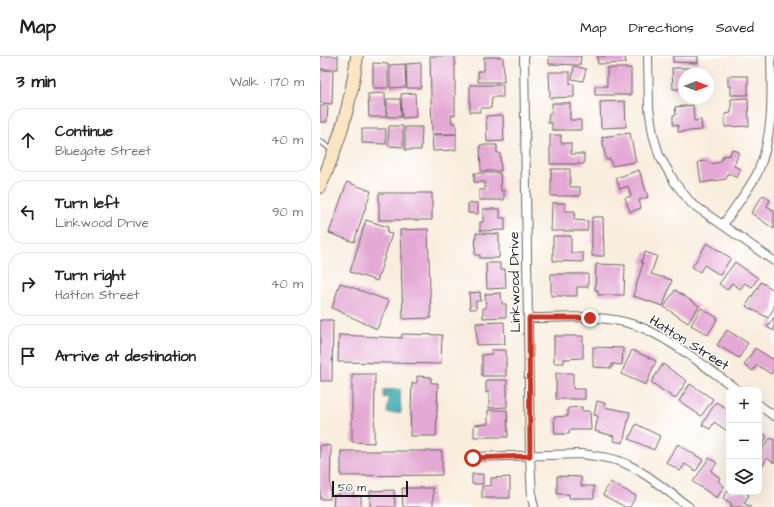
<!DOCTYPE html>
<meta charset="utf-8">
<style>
:root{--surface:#fff;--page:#f2f2f2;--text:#222;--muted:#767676;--line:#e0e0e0}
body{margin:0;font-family:"Architects Daughter",sans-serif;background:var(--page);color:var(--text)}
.controls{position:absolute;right:12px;bottom:12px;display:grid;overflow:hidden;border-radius:8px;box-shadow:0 4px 16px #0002}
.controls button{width:36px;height:36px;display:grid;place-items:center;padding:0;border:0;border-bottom:1px solid var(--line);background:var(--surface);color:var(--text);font:20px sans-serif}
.compass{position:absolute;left:358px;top:12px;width:36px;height:36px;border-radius:50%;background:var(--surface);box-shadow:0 4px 16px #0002;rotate:90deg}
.scale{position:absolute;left:12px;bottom:10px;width:76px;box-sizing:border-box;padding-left:4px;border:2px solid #1c1c1c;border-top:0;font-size:11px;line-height:14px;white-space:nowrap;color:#1c1c1c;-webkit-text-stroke:3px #fff;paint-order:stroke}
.stop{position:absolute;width:12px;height:12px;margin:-9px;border:3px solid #c8321e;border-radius:50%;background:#fff}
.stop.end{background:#c8321e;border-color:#fff;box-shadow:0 1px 4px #0008}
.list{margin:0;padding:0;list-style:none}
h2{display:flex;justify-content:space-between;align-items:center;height:52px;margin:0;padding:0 16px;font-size:17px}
h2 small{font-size:13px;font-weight:400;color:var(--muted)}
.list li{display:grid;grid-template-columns:26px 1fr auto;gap:12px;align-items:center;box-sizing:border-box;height:64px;margin:0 8px 8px;padding:0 8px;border:1px solid var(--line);border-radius:16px}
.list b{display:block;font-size:15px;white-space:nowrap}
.list p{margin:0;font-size:13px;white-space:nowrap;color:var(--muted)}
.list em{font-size:13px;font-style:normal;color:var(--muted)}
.icon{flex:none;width:22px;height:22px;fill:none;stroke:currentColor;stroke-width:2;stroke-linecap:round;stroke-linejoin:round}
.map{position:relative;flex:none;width:454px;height:451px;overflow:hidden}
header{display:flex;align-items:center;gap:24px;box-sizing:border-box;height:56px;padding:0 20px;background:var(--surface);border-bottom:1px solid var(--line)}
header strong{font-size:19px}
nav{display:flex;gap:22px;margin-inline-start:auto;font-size:14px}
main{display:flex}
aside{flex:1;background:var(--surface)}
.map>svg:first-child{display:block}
</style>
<header>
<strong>Map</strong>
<nav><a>Map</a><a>Directions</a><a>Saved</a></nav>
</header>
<main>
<aside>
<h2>3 min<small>Walk · 170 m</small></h2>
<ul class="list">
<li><svg class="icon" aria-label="ahead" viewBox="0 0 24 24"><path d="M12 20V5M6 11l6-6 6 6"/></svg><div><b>Continue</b><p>Bluegate Street</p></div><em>40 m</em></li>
<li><svg class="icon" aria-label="left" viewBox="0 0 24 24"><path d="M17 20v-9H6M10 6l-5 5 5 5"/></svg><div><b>Turn left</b><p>Linkwood Drive</p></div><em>90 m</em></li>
<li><svg class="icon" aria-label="right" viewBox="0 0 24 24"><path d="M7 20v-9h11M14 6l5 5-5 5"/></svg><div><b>Turn right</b><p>Hatton Street</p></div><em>40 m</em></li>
<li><svg class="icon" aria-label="arrive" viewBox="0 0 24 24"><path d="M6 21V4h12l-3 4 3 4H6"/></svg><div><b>Arrive at destination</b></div></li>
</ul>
</aside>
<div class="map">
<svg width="454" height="451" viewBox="0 0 454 451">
<rect width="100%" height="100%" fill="#fff"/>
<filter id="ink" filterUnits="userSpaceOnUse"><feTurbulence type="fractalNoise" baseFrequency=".025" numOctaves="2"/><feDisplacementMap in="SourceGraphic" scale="8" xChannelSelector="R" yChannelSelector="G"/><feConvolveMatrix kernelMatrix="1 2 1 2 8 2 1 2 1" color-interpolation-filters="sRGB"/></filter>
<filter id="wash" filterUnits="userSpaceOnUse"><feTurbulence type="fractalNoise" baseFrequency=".012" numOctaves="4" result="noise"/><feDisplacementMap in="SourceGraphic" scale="16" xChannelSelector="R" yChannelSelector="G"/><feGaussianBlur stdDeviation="0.9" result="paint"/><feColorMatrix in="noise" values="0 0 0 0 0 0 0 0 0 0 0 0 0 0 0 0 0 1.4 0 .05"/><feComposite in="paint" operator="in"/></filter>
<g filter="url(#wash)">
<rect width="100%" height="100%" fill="#f9edde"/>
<path fill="#39abb2" stroke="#2a6467" d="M80,333L81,357H67L69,341L64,342V334Z"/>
<g id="blocks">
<path fill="#e4a9d4" d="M0,0H18V13H0Z
M110,0H135V59H131L132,67H136V78H112Z
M229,0H261L260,9L229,8Z
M277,0H305L306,7L278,8Z
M353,0H378V7L353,6Z
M164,1H183L184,26H158V15H164Z
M53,7L68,8V32H53Z
M101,7V32H87L86,8Z
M85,8L86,31L70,32V9Z
M254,10L266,13L263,25L252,23Z
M287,12H311V39H275V30H287Z
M352,12H369V18H364V33H353Z
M0,14L13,15L12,48L0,47Z
M229,16H250V28H254V41L230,42Z
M408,20H428V39H411V30H408Z
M150,29H183V41H172L171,52H160V56H150Z
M65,37L66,61H49L48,38Z
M95,37L96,61L82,62L81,38Z
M428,42L429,70L405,71V58L411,57V43Z
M67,43H80L81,61H67Z
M305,45L306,71L281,72L280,46Z
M232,47H250V64H261V74H232V67H228L229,57H232Z
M373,49L374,65L381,64L382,74L358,76V69H353V59H356L355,51Z
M0,50H8L7,66H0Z
M183,59L184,85L167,86L166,60Z
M69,70H83V91L68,90Z
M85,71H102L101,94H85Z
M42,73H66V88L42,87Z
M310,77L316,106L292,110L290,103L286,104L282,81Z
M136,78V94L113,95L112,79Z
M230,79H241V87H251V98H264V108H230Z
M160,89H177V97H180L181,115H161Z
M412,93L419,96L414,110L421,113L417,122L408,117L406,123L381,127L378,106L385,105L391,108L400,106L403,100L410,99Z
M231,113H250V131H260V140H231Z
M319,114L328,141L319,144L321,152L310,156L305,142L311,140L308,130L300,133L296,122Z
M154,117H180L181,135L184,134V144H159V134H165V126H154Z
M27,126L51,135L34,186L9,177Z
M59,137H112V164H59Z
M443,139L450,144L447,150L454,155V173L431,157Z
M148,147H158V158L148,157Z
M232,147H245V155H255L254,164L268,165L267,175H231Z
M163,153H180V162H185V174L160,175V166H163Z
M272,161H283L284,200H272Z
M46,164L68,171L67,177L72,178L57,225L30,216Z
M108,173L111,262L83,263L80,174Z
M156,177L179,178V202H160V199H155Z
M233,180H251V197H263V206L233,205Z
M387,187L411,202L400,219L384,209L380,216L372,211Z
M325,196L337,200L331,218L352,224L343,250L313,240L323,207L321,206Z
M415,206L438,222L432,231L425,227L420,233L412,227L407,234L399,228Z
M166,207H180V213H185L186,232L167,233Z
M276,208L305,209L304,239H278V234H275Z
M231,218H268V231H257V240H231Z
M441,226L454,234V252L448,262L426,250Z
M20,227L69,245L57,273L12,252Z
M355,234L379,250L368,267L344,251Z
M160,236L161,245H156V253H150L149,237Z
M181,237L182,248H186V261L163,262V252H166L165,238Z
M381,252L398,262L388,279L371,269Z
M454,261V275L447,271Z
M0,264H13L12,325H0Z
M184,266L185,288L157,289L156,267Z
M407,274L428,287L419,302L397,289Z
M82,278L122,279L121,308L18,306L19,279L82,282Z
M234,280H263V302L244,303V307H234Z
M273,291L303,292L302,309L292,308V312L273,311Z
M435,292L454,304V313L451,318L437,309L433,315L424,309Z
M172,294H186V320H162V299L172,298Z
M312,294L336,305L326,329L301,318Z
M343,308L367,325L355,343L331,326Z
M236,317H253V333H265V343H236Z
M32,318H55L54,387L32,386Z
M97,320L111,321V327H118L116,380H90L92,327H97Z
M166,324H187V351L169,352V336L166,337Z
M370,328L393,343L381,360L359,345Z
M277,345L285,347L284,351L310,356L303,387L293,385L294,380L275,375L278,360L274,359Z
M396,346L409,354V376L394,366L390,373L382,369Z
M262,351V355H270L271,374H249V378H235L234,361L248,360V352Z
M168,354H187L188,381H154V369L168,368Z
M316,368L340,380L334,394L309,383Z
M439,375L447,381L439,394Z
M450,382L454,384V407L447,402L442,411L439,409V398Z
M358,388L383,404L376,415L365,408L360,415L346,406Z
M0,389L11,390L10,443H0Z
M21,395H122V419L21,420Z
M389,402L397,407L391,415L400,422L398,425L404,430L397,442L373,426Z
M152,418H163V428H152Z
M237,420L261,421V430H274V442H249V438H237Z
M190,421V442H162V430H171V422Z
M290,426L316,440L310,451H305L283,439Z
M82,432H113V451H83Z
M20,433L34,434L33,440H41V451H13L14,439H19Z
M409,433V436H425L429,439L424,447L431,451H410L412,448L403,442Z
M74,434L75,451H50V435Z"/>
</g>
</g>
<g filter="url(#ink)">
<use href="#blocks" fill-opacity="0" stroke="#696560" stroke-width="1"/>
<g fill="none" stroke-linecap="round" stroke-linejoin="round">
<defs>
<path id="lane" d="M0,85L13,95"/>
<path id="street" d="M204,0L210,400L212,442L214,451
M328,0L329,52L333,78L339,99L355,127L371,147L454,205
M403,169C414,152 428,135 437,118C454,80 452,40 451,0
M209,262C243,262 282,258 315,269C348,280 389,314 418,334
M439,349L454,360
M153,401L262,398C275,400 287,401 299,405C324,414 348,436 369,451"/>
<path id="secondary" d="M0,131C19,87 31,48 37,0"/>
</defs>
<use href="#lane" stroke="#696560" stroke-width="6"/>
<use href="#street" stroke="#696560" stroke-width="10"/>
<use href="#secondary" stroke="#696560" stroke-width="14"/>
<use href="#lane" stroke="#fff" stroke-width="4"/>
<use href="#street" stroke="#fff" stroke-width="8"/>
<use href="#secondary" stroke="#fbe6c4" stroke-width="12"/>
</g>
</g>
<g fill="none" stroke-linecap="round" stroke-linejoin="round" filter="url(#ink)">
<path stroke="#c8321e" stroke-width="5" d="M153,402L210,400L209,262H270"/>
</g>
<g text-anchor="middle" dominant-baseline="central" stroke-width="3" stroke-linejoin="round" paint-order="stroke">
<g font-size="14" fill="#1c1c1c" stroke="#fff">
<text transform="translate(195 226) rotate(-91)">Linkwood Drive</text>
<text transform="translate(369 287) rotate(32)">Hatton Street</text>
</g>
</g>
</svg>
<div class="controls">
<button>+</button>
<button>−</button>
<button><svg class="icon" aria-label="layers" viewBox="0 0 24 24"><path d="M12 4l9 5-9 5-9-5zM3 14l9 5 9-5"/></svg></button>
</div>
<svg class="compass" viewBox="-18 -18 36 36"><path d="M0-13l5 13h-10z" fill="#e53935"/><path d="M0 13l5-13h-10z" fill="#767676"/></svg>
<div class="scale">50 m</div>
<div class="stop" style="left:153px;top:402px"></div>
<div class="stop end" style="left:270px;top:262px"></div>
</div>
</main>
